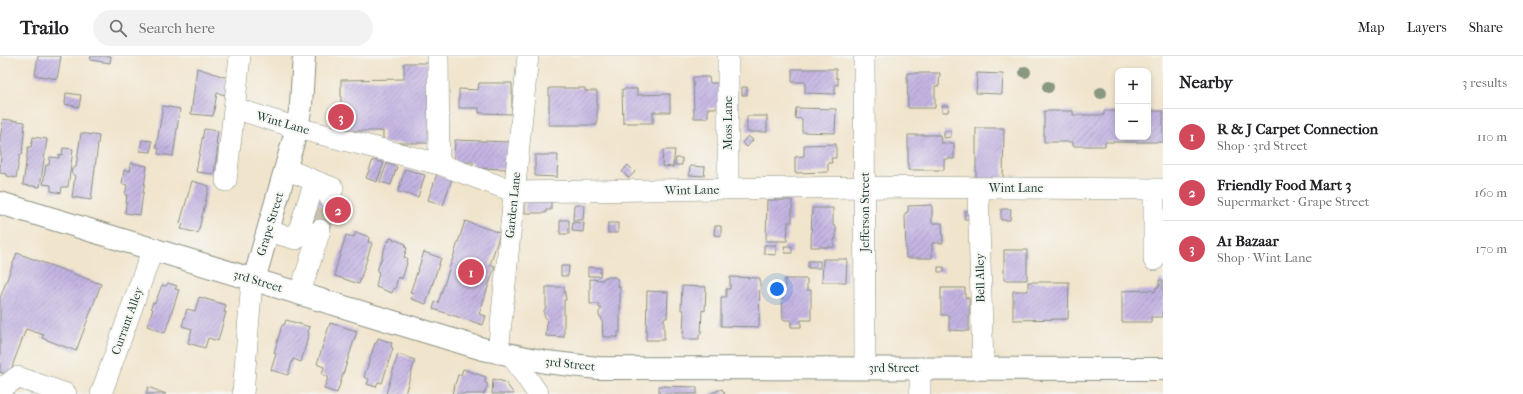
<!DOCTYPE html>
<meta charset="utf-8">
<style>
:root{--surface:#fff;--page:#f2f2f2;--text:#202124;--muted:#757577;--line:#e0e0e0;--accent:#d1495b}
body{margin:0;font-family:"IM FELL French Canon",serif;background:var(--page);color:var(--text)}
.controls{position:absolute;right:12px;top:12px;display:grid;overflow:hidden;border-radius:8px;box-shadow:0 2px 6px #0003}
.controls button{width:36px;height:36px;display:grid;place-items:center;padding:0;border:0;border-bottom:1px solid var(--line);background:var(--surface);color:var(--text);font:20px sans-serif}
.you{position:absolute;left:777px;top:233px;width:14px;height:14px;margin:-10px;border:3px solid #fff;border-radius:50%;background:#1a73e8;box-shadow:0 0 0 6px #1a73e833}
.badge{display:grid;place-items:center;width:26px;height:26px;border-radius:50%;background:var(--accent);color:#fff;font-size:13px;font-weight:700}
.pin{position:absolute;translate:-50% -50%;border:2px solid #fff;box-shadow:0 1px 4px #0006}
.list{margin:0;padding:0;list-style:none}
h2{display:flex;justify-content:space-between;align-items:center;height:52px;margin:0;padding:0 16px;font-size:17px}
h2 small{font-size:13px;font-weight:400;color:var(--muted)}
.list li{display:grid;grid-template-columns:26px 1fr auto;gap:12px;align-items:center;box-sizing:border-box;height:56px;padding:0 16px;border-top:1px solid var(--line)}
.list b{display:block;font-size:15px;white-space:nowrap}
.list p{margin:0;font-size:13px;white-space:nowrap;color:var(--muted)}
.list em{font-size:13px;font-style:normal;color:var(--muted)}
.icon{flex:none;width:22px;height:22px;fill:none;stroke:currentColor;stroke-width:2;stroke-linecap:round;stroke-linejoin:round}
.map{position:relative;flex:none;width:1163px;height:338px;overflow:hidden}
header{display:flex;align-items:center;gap:24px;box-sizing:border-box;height:56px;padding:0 20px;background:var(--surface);border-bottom:1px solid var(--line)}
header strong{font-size:19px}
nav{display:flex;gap:22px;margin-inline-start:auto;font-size:14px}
.search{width:280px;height:36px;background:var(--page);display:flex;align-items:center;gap:10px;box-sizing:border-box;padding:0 14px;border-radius:22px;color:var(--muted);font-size:15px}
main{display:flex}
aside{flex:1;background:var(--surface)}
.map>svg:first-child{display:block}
</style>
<header>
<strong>Trailo</strong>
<div class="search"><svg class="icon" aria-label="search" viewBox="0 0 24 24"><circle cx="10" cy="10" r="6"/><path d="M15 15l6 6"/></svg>Search here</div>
<nav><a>Map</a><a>Layers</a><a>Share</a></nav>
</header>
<main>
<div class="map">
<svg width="1163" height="338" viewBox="0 0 1163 338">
<defs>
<pattern id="building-hatch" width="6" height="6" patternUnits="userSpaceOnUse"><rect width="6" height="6" fill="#c2b3e2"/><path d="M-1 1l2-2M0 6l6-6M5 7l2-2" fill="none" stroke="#9d93b8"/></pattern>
</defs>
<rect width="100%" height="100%" fill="#f6f6f2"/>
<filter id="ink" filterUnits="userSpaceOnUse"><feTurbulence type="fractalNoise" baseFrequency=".025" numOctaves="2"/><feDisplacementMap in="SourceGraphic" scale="8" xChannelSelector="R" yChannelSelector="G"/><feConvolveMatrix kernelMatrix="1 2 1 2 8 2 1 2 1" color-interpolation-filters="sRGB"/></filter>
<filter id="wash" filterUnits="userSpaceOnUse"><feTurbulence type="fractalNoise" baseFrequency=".012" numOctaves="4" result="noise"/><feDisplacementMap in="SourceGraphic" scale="16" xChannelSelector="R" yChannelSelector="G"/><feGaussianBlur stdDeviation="0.9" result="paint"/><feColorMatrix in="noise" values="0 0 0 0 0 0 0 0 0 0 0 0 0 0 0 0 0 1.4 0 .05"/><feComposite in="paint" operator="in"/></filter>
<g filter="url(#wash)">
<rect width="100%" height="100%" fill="#f1e4cc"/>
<g id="blocks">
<path fill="url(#building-hatch)" d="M38,0H61L57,23L35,19Z
M91,0H111L110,7L90,4Z
M404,7H431V87H383V75H341V24L404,23Z
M197,12L228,22L226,39L217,37L213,60L191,58Z
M792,13H836V22H838V29L835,28V38L805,37V26H792Z
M907,17H940L939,30H935V52H908Z
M977,17L1003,18L1002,38L976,37Z
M693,21H709L710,27H720L721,52H708V62H694Z
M479,27H512V58L479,57V52H459V33L478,34Z
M742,31H747V39H742Z
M549,32H585V35H597V69H549Z
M622,33H637V39L670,38V56H653V67H623Z
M66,37L81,39L79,51L65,48Z
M163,50L180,53L173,100L158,98L159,92H156Z
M942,50H949L948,56H942Z
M796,52L836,53L835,77L802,76V63L795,62Z
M1044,55H1073V59H1104V55H1118V81H1148V55H1163V86H1105V90H1073V86H1044Z
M747,60H767V76H747Z
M3,63L25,66L22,99L20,98L16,122L7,120V118L0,117L1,96H0V83Z
M976,72H1004L1003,123H976Z
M204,73L218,75L216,89H218L214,118L196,116Z
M944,75H951V81L944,82Z
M81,77L99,80L91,144L72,141L75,120L71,117L72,113L76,111Z
M908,79H940L941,87H954V103H944V114H908Z
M748,80L753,84L747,91L742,87Z
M33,81L47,83L40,131L23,129L28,91H31Z
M142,84L152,85L151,96L140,95Z
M455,84L509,86L508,113L473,112V106H457L454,102Z
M836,88V102H831L832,107H828V116L795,117V101L804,100V89Z
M63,92L73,93L68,131H62L61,137L51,135V129L43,128L46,109H49L50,101L59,102V98L62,99Z
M663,94H675L673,111L662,110Z
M535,99H558L557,121L535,120Z
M676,102H682V109H675Z
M373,104L384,107L377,126L366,122Z
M131,107L147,110L140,159L125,157L127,139H125L127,129L122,128L124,114L130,115Z
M387,107L397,111L391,129L380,126Z
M628,109L635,116L629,122L622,116Z
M690,110L705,111L704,120L689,119Z
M405,113L425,119L418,141L398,136Z
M437,118L452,123L443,149L428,144Z
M192,125L209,130L198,177L181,173L183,168L180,167Z
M314,138L333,144L323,173L304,167Z
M525,139L551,142V154H546V157H525Z
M336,140L347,143L339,168L329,165Z
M767,144H792V166H788L787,185H766Z
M574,149H584L583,164H573Z
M932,149V167H942L943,187H932V202H906L905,157L908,156V150Z
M812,152H833V170H836V183H834V191H811Z
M1001,153H1011L1010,164H1001Z
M965,155H972V163H964Z
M560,164H569V178H560Z
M465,165L500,177L490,209L495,210L479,258L486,260L483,269L433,253L435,246L438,247Z
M573,166L584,167L583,176L572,175Z
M608,167H618V177H608Z
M715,170H721V180L714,179Z
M356,176L369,181L368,186L372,187L359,228L335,220L336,216L335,215L346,179L354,181Z
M390,182L406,188L405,191L407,192L404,201L407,202L406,206L407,207L402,223L398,221L395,233L393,232L392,237L376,231L379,216L377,215L387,185L389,186Z
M764,189H776V199L764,198Z
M784,190H792V197H785Z
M1004,194H1027V224H1004Z
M424,196L441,202L426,248L411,243L413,238L410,237Z
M17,197L101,228L76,295L42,282L44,279L26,273L9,319L0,316V242Z
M823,203H847L846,226H822Z
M808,205H820V212H808Z
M561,210H569L568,220H561Z
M588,211L601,212L600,220H588Z
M938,211H944V216H938Z
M605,221H615L618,224V231H620V276H618V281H603L602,262L599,260V256L602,252H599V248H590V223L602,224Z
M730,221L760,222L759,271L721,270V241H726V233H730Z
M785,223H807V234H811V264H801V271H791V264H783L782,234H785Z
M1159,224H1163V261H1151V266H1122V235L1151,234L1154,236L1156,235V231H1159Z
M1028,226H1069L1068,263L1013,264V235H1028Z
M168,227L177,230L175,233L179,234L165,277L147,270L153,253L151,252L153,246L155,247L162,229L166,230Z
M682,230L706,231L705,255L702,254L701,278H699V283H683L684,254H681Z
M546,231H564L566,244H564V281L546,280L547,263L544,260V255L546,251Z
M941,232H965V241L969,242V275L949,274V259H941Z
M647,235L668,236L667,262H664V284H646Z
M199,241L226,249L224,256H226L218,285L208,282L205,292L188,287L192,273L182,270L187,253L195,255Z
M286,264L310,271L308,276L309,277L301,306L293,303L288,319L271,314L276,298L274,297L282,269H284Z
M330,267L357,275L337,337L324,333L328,321L322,318L324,311L317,308Z
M378,282L392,287L391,291L393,292L382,327L378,326L376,331L367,328L369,323L364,321L375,287H377Z
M398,298L415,304L405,338H386Z
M463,313L486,321L485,327L488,328L484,338H452L458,319H461Z
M493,323L505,326L514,338H492Z
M659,330L697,331V338H659Z
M148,331L166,338H146Z
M722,333L725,338H709Z"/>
</g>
</g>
<g filter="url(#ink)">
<use href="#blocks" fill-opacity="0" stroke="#889080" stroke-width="1"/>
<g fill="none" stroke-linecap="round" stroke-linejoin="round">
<path stroke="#c7c3ae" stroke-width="21" stroke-dasharray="21 10" stroke-linecap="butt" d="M320,174L330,142"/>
<defs>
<path id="minor" d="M438,0L439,108
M864,0L865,312
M234,52L297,72L439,108L515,136L865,131L1163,133
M226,125L240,0
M315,125L333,132L330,142
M978,132L983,312
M728,133V0
M268,175L296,183L315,125L286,113
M1154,204V133
M300,237L320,174
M498,297L528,0
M512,300L538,338
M920,312V338
M0,330L4,331L17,321L66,338
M101,338L153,192
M243,338L251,236L254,224"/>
<path id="major" d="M0,147L483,293L546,306L598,312L1163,313
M254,224L297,72L301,49L304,0"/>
</defs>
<use href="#minor" stroke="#889080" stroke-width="22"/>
<use href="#major" stroke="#889080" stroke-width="24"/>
<use href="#minor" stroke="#fff" stroke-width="21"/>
<use href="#major" stroke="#fff" stroke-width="22"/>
</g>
<g fill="#899881">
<circle cx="1025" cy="16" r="6"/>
<circle cx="1048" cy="31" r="6"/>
<circle cx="1101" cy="37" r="6"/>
</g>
</g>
<g text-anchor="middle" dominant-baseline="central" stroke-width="4" stroke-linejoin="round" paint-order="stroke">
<g font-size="12" fill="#1f3d34" stroke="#f6f6f2">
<text transform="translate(283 67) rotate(16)">Wint Lane</text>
<text transform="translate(728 67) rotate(-90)">Moss Lane</text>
<text x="1016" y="132">Wint Lane</text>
<text transform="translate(692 134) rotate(-1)">Wint Lane</text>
<text transform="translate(513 149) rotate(-84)">Garden Lane</text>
<text transform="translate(865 156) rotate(-90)">Jefferson Street</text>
<text transform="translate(270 168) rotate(-73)">Grape Street</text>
<text transform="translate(980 222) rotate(-91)">Bell Alley</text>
<text transform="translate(258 225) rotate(17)">3rd Street</text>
<text transform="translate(127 265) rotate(-70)">Currant Alley</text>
<text transform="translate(570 308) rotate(6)">3rd Street</text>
<text x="894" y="312">3rd Street</text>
</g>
</g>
</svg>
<div class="controls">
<button>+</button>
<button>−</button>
</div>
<div class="you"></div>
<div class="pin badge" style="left:471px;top:216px">1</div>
<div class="pin badge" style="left:338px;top:154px">2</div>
<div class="pin badge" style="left:341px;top:61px">3</div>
</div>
<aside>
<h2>Nearby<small>3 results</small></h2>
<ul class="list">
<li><span class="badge">1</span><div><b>R &amp; J Carpet Connection</b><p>Shop · 3rd Street</p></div><em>110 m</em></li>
<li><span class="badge">2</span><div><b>Friendly Food Mart 3</b><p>Supermarket · Grape Street</p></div><em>160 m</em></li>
<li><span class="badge">3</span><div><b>A1 Bazaar</b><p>Shop · Wint Lane</p></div><em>170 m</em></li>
</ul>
</aside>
</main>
